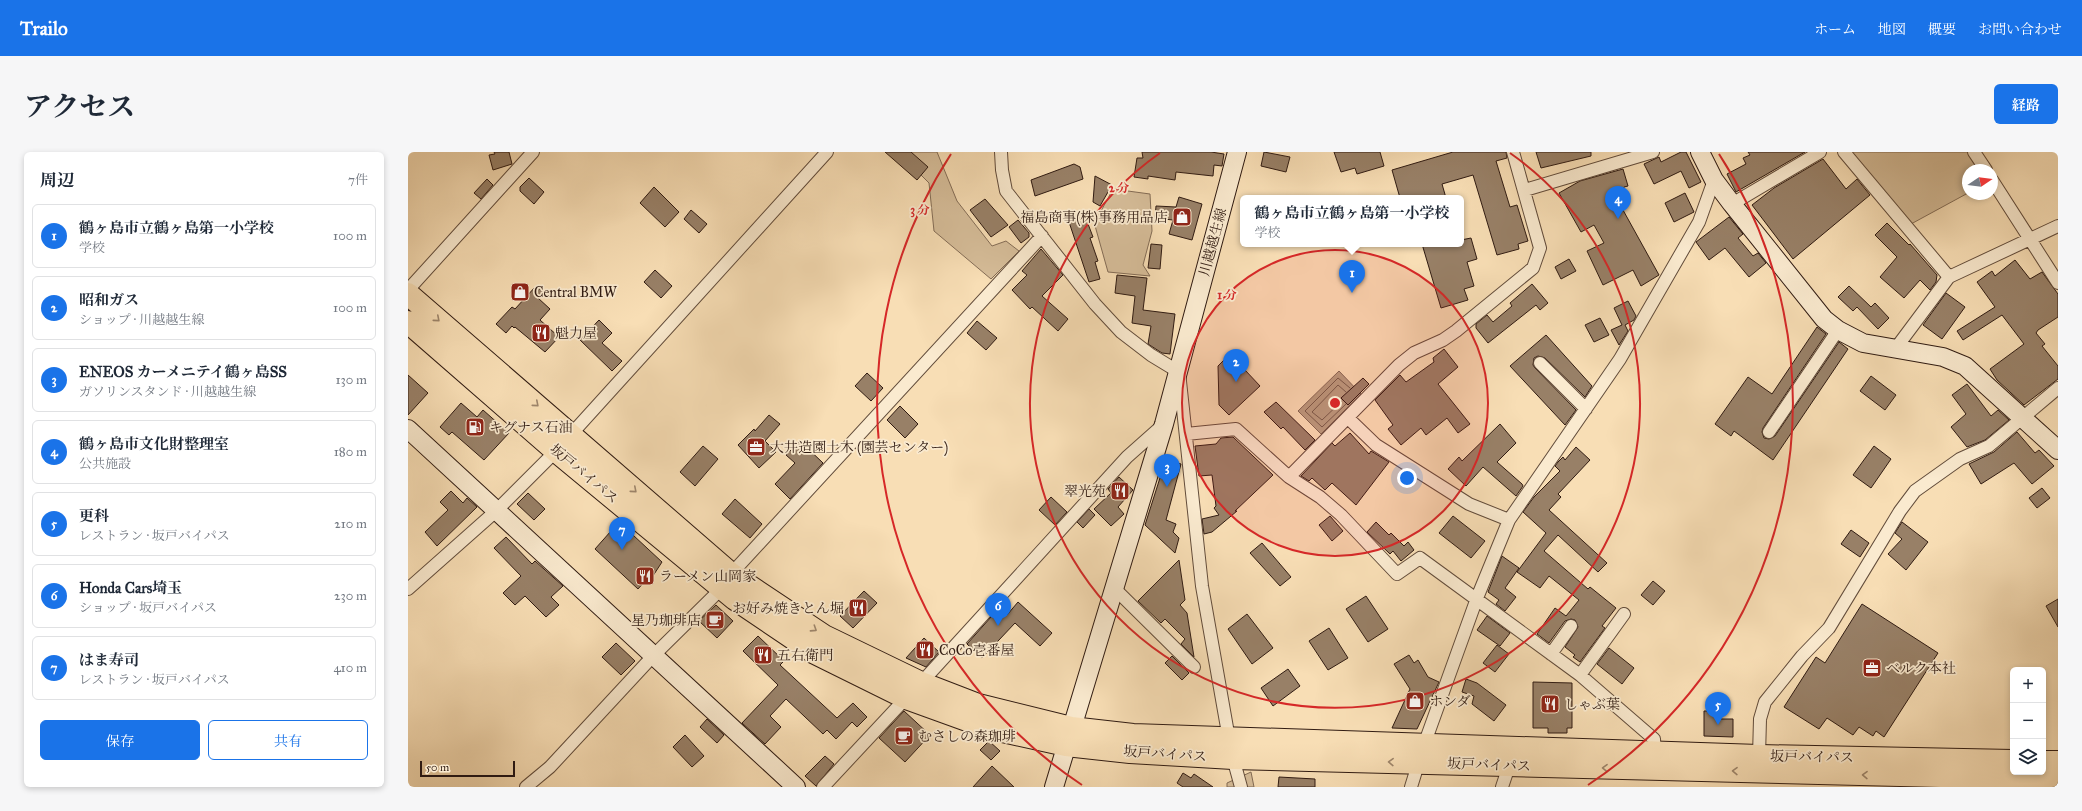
<!DOCTYPE html>
<html lang="ja">
<meta charset="utf-8">
<style>
:root{--surface:#fff;--page:#f6f6f7;--text:#1f2937;--muted:#747a83;--line:#e0e1e3;--accent:#1a73e8}
body{margin:0;font-family:"IM FELL Great Primer","Noto Serif JP",serif;background:var(--page);color:var(--text)}
.controls{position:absolute;right:12px;bottom:12px;display:grid;overflow:hidden;border-radius:6px;box-shadow:0 2px 6px #0003}
.controls button{width:36px;height:36px;display:grid;place-items:center;padding:0;border:0;border-bottom:1px solid var(--line);background:var(--surface);color:var(--text);font:20px sans-serif}
.compass{position:absolute;left:1554px;top:12px;width:36px;height:36px;border-radius:50%;background:var(--surface);box-shadow:0 2px 6px #0003;rotate:77deg}
.scale{position:absolute;left:12px;bottom:10px;width:95px;box-sizing:border-box;padding-left:4px;border:2px solid #301b12;border-top:0;font-size:11px;line-height:14px;white-space:nowrap;color:#301b12;-webkit-text-stroke:3px #faeacf;paint-order:stroke}
.you{position:absolute;left:999px;top:326px;width:14px;height:14px;margin:-10px;border:3px solid #fff;border-radius:50%;background:#1a73e8;box-shadow:0 0 0 6px #1a73e833}
.badge{display:grid;place-items:center;width:26px;height:26px;border-radius:50%;background:var(--accent);color:#fff;font-size:13px;font-weight:700}
.pin{position:absolute;translate:-50% -33px;filter:drop-shadow(0 1px 2px #0008)}
.pin::after{content:'';position:absolute;top:21px;width:14px;height:12px;background:inherit;clip-path:polygon(0 0,100% 0,50% 100%)}
.popup{position:absolute;left:832px;top:43px;width:224px;height:52px;box-sizing:border-box;display:grid;place-content:center;border-radius:6px;background:var(--surface);filter:drop-shadow(0 1px 3px #0005);font-size:13px;white-space:nowrap;color:var(--muted)}
.popup b{font-size:15px;color:var(--text)}
.popup::after{content:'';position:absolute;left:50%;top:100%;margin-left:-8px;border:8px solid transparent;border-top-color:var(--surface)}
.list{margin:0;padding:0;list-style:none}
h2{display:flex;justify-content:space-between;align-items:center;height:52px;margin:0;padding:0 16px;font-size:17px}
h2 small{font-size:13px;font-weight:400;color:var(--muted)}
.list li{display:grid;grid-template-columns:26px 1fr auto;gap:12px;align-items:center;box-sizing:border-box;height:64px;margin:0 8px 8px;padding:0 8px;border:1px solid var(--line);border-radius:6px}
.list b{display:block;font-size:15px;white-space:nowrap}
.list p{margin:0;font-size:13px;white-space:nowrap;color:var(--muted)}
.list em{font-size:13px;font-style:normal;color:var(--muted)}
.actions{display:flex;gap:8px;padding:12px 16px}
.actions a{flex:1;padding:9px 0;border:1px solid var(--accent);border-radius:6px;text-align:center;font-size:14px;color:var(--accent)}
.actions .main{background:var(--accent);color:#fff}
.icon{flex:none;width:22px;height:22px;fill:none;stroke:currentColor;stroke-width:2;stroke-linecap:round;stroke-linejoin:round}
.map{position:relative;flex:none;width:1650px;height:635px;overflow:hidden;border-radius:6px}
header{display:flex;align-items:center;gap:24px;box-sizing:border-box;height:56px;padding:0 20px;background:var(--accent);color:#fff}
header strong{font-size:19px}
nav{display:flex;gap:22px;margin-inline-start:auto;font-size:14px}
.intro{display:flex;align-items:center;justify-content:space-between;box-sizing:border-box;height:96px;padding:0 24px}
h1{margin:0;font-size:28px}
.button{padding:10px 18px;border-radius:6px;background:var(--accent);color:#fff;font-size:14px;font-weight:700}
main{display:flex;gap:24px;padding:0 24px}
aside{flex:1;background:var(--surface);border-radius:6px;box-shadow:0 2px 6px #0003}
.map>svg:first-child{display:block}
</style>
<header>
<strong>Trailo</strong>
<nav><a>ホーム</a><a>地図</a><a>概要</a><a>お問い合わせ</a></nav>
</header>
<div class="intro"><h1>アクセス</h1><a class="button">経路</a></div>
<main>
<aside>
<h2>周辺<small>7件</small></h2>
<ul class="list">
<li><span class="badge">1</span><div><b>鶴ヶ島市立鶴ヶ島第一小学校</b><p>学校</p></div><em>100 m</em></li>
<li><span class="badge">2</span><div><b>昭和ガス</b><p>ショップ · 川越越生線</p></div><em>100 m</em></li>
<li><span class="badge">3</span><div><b>ENEOS カーメニテイ鶴ヶ島SS</b><p>ガソリンスタンド · 川越越生線</p></div><em>130 m</em></li>
<li><span class="badge">4</span><div><b>鶴ヶ島市文化財整理室</b><p>公共施設</p></div><em>180 m</em></li>
<li><span class="badge">5</span><div><b>更科</b><p>レストラン · 坂戸バイパス</p></div><em>210 m</em></li>
<li><span class="badge">6</span><div><b>Honda Cars埼玉</b><p>ショップ · 坂戸バイパス</p></div><em>230 m</em></li>
<li><span class="badge">7</span><div><b>はま寿司</b><p>レストラン · 坂戸バイパス</p></div><em>410 m</em></li>
</ul>
<div class="actions"><a class="main">保存</a><a>共有</a></div>
</aside>
<div class="map">
<svg width="1650" height="635" viewBox="0 0 1650 635">
<rect width="100%" height="100%" fill="#f8deb5"/>
<filter id="stains"><feTurbulence type="fractalNoise" baseFrequency=".005" numOctaves="4"/><feColorMatrix values="0 0 0 0 .2 0 0 0 0 .09 0 0 0 0 .02 0 0 0 .5 -.17"/></filter>
<radialGradient id="worn" r=".72"><stop offset=".6" stop-color="#630" stop-opacity="0"/><stop offset="1" stop-color="#630" stop-opacity=".3"/></radialGradient>
<path fill="#d6bd99" stroke="#836c56" d="M490,0H529L549,49L584,94L598,89L611,99L583,127L526,79L521,31Z
M1441,0H1561L1572,18H1560V41L1503,72Z
M705,37L742,42L744,79L735,113L742,124L700,120L684,63L693,59Z
M843,620L846,635H819V631Z"/>
<path fill="#b49c7e" stroke="#7f6853" d="M931,219L953,242L913,282L890,259Z"/>
<g fill="none" stroke-linecap="round" stroke-linejoin="round">
<path stroke="#725c48" stroke-width="1" d="M934,249L914,268L904,260L930,233L938,240
M938,252L914,275L897,259L930,226L942,236"/>
</g>
<path fill="#988067" stroke="#301b12" d="M86,0H101L104,12L85,18L81,3L87,2Z
M477,0H503L520,15L509,28Z
M734,0H803L816,2L814,14L806,13L805,24L768,20L767,28L740,24V27L726,25L729,6H735Z
M856,0L882,5L878,20L853,14Z
M926,0H972L976,14L949,22L947,16L933,20Z
M1045,0H1098L1099,6L1088,9L1102,55L1109,53L1120,89L1110,92L1111,97L1089,103L1065,23L1034,32L1038,46H992L984,18Z
M1128,0H1183V4L1133,16Z
M1273,0H1278L1293,30L1281,36L1273,19L1246,32L1236,12L1251,5L1253,10Z
M1340,0H1397L1328,40L1319,22L1338,12L1335,6L1342,3Z
M1415,7L1438,37L1449,27L1462,43L1385,107L1344,53L1366,36Z
M666,12L672,15L675,27L627,44L623,28Z
M1215,17L1220,34L1216,35L1210,49L1251,123L1233,134L1225,118L1195,133L1179,99L1196,91L1186,73L1173,80L1151,41L1172,29Z
M687,24L704,33L692,54L685,50Z
M121,26L136,40L126,52L112,39V35Z
M79,27L85,33L73,47L66,41Z
M246,35L271,60L257,75L232,51Z
M1277,41L1286,60L1266,70L1257,51Z
M771,45L794,52L784,88L761,82L765,68L747,66L748,54L768,55Z
M577,47L600,73L583,85L562,58Z
M283,58L299,72L291,81L276,67Z
M677,64L685,85L682,86L690,109L687,110L692,127L681,130L661,70Z
M1321,65L1335,82L1330,86L1345,104L1350,101L1358,111L1341,125L1317,96L1301,108L1288,90Z
M610,68L621,81V85L613,91L601,75Z
M1479,71L1501,93L1502,92L1529,123L1528,130L1522,138L1512,128L1496,146L1472,125L1489,105L1467,83Z
M1063,86L1069,107L1059,110L1066,134L1056,137L1060,148L1033,156L1014,92H1053V88Z
M743,92L754,93L752,117L740,116Z
M633,97L655,123L634,144L660,167L650,179L624,155L622,157L604,138L619,123L614,119Z
M1161,107L1168,119L1153,127L1147,115Z
M1607,108L1622,127L1634,120L1650,142V165L1630,178L1628,181L1637,192L1634,194L1650,214V227L1616,253L1589,228L1582,217L1616,192L1594,163L1555,188L1549,179L1587,155L1569,130L1584,119L1587,124Z
M247,118L264,134L253,146L236,130Z
M709,123L739,126L735,158L767,162L762,202L754,201L740,192L743,174L724,171L727,144L707,141Z
M1124,132L1140,151L1132,158L1128,153L1080,191L1068,176V172L1079,163L1085,170L1104,154L1102,151Z
M128,134L136,141L130,146L142,157L132,168L151,185L137,200L107,175L106,176L104,174L98,181L88,172L104,155L107,157Z
M1441,134L1463,155L1467,151L1481,166L1470,177L1449,155L1445,159L1430,145Z
M1538,141L1557,155L1534,187L1515,173Z
M1220,149L1228,164L1226,168L1217,173L1220,179L1211,193L1203,178L1214,173L1206,156Z
M1192,166L1201,183L1186,190L1177,173Z
M191,168L204,181L194,191L214,209L204,219L172,188Z
M569,169L589,186L578,198L559,181Z
M1409,175L1418,182L1355,276L1354,280L1356,286L1361,287L1367,284L1431,190L1440,197L1365,308L1326,279L1323,284L1307,272L1340,225L1364,242Z
M1138,183L1184,234L1177,245L1137,206L1130,204L1126,206L1125,213L1127,216L1168,258L1157,273L1102,214Z
M1036,197L1050,215L1030,232L1062,272L1050,281L1039,266L1018,283L1013,276L993,293L980,277L985,273L967,248L992,223L998,230L1026,210L1025,206Z
M822,202L852,234L821,263L811,253L810,214Z
M459,221L475,236L463,249L447,234Z
M0,223L20,241L0,263Z
M1463,224L1488,243L1477,258L1452,239Z
M955,226L961,232L940,253L933,246Z
M1559,232L1583,264L1590,258L1601,268L1577,288L1559,295L1543,275L1558,262L1544,243Z
M868,250L907,288L897,298L875,275L873,277L856,260Z
M53,251L69,265L75,258L101,281L76,308L44,280L41,283L32,275Z
M492,254L510,272L497,286L479,268Z
M361,263L372,272L357,289L368,300L351,316L330,293L346,277L347,279Z
M1092,272L1108,291L1089,310L1114,332L1115,334L1108,344L1075,315L1058,334L1040,317L1051,305L1054,309Z
M1609,280L1627,301L1631,298L1646,314L1624,332L1606,311L1573,332L1561,312L1586,300Z
M942,281L961,302L963,299L981,310L948,353L924,331L917,338L904,326L901,329L893,324L924,291L927,294Z
M825,285L865,323L827,359H829L804,380L796,382L794,367L811,363L806,356L808,354L804,323L791,324L787,294L808,292L813,286Z
M392,289L415,311L382,347L367,332L387,311L378,303Z
M295,294L310,307L287,334L272,320Z
M1466,294L1483,307L1463,336L1445,323Z
M1168,295L1182,308L1150,342L1153,345L1141,358L1199,411L1190,420L1150,383L1136,399L1180,437L1182,435L1208,456L1194,474L1197,476L1172,510L1165,505L1167,503L1157,495L1170,475L1167,468L1163,467L1157,469L1141,491L1129,482L1147,456L1158,464L1171,448L1141,424L1132,436L1109,420L1138,381L1115,360L1126,345L1152,319L1147,314L1150,310L1155,305L1157,308Z
M758,307L773,312L758,368L768,372L765,380L771,386L767,401L737,373Z
M711,325L725,338L710,355L716,362L703,374L686,357L703,341L700,337Z
M1634,336L1642,346L1629,356L1621,346Z
M43,339L55,351L59,346L69,355L29,394L17,380L40,358L32,350Z
M120,341L137,357L126,368L109,352Z
M643,345L659,360L647,373L631,358Z
M327,347L354,372L342,386L314,362Z
M681,357L687,363L675,376L669,370Z
M922,364L935,379L924,389L911,373Z
M1045,364L1077,389L1063,406L1031,381Z
M211,370L254,410L241,430L238,428L230,437L187,397Z
M968,370L981,383L983,381L996,394L1000,390L1006,398L993,409L985,399L982,402L959,380Z
M1494,370L1520,390L1498,418L1480,402L1494,387L1487,381Z
M1443,378L1461,391L1452,405L1433,392Z
M98,385L124,412L127,409L155,434L143,445L151,453L138,465L117,444L107,453L95,441L113,424L86,396Z
M854,391L883,425L872,434L842,401Z
M1094,404L1111,416L1097,436L1108,445L1097,459L1088,452L1091,448L1080,440Z
M771,408L777,448L772,453L779,461L786,505L773,492L777,487L757,467L753,471L730,449Z
M1245,429L1257,439L1245,453L1233,443Z
M456,439L469,451L445,476L432,464Z
M958,444L980,477L960,490L938,457Z
M1650,447V475L1638,454Z
M610,450L644,481L632,494L607,471L574,506L559,492L591,456L599,463Z
M1454,452L1530,501L1476,585L1468,579L1465,584L1451,575L1445,583L1419,566L1411,577L1376,555L1408,505L1417,511Z
M308,453L325,469L309,486L291,469Z
M839,462L865,496L844,512L820,477Z
M1079,464L1102,481L1092,494L1069,478Z
M921,476L940,506L920,518L901,489Z
M350,484L376,509L372,513L429,566L445,551L459,565L449,575L444,570L428,587L419,578L415,582L378,547L362,564L373,575L357,592L334,571L370,533L335,499Z
M516,486L531,500L518,515L498,506Z
M208,491L227,509L213,523L194,505Z
M1089,493L1101,502L1087,520L1075,511Z
M1201,496L1226,516L1214,532L1189,512Z
M1001,503L1006,511L1010,508L1020,525L1031,530L1009,577L984,576L1002,537L986,512Z
M764,504L781,521L774,528L757,511Z
M880,517L892,534L865,554L853,536Z
M1058,527L1069,531L1098,553L1086,569L1064,552L1066,544L1054,540Z
M1125,530L1164,531V576H1159V581H1140V576H1125Z
M496,559L522,583L497,610L471,586Z
M1296,559H1313V567H1325V585L1296,584Z
M299,567L316,583L309,591L292,575Z
M277,583L296,604L284,615L265,595Z
M581,589L592,599L583,608L572,598Z
M417,604L426,612L408,634L397,624Z
M584,614L606,635H565Z
M775,621L783,626L786,622L805,635H775L769,631Z
M871,625L907,627V635H870Z"/>
<g fill="none" stroke-linecap="round" stroke-linejoin="round">
<defs>
<path id="street" d="M593,0L594,18L598,39L687,152L713,180L743,203L771,220L794,434L821,587
M1436,0L1541,125
M1566,0L1578,18
M1584,28L1650,131
M1117,38L1245,0
M1324,52L1412,0
M0,138L125,0
M1488,196L1541,125L1650,74
M1132,211L1178,257
M940,266L968,293L1039,338L1061,352L1101,368
M1361,280L1430,178
M778,282L828,277L881,325L912,345L933,363L989,422L1012,406L1172,523L1246,587L1247,600
M881,325L991,213L1006,201L1035,188L1048,179L1125,116L1132,96L1105,0
M323,422L634,84
M706,436L786,515
M0,437L88,359L148,299L419,0
M1143,502L1163,474
M1172,523L1216,462
M513,531L719,305L755,273
M1351,604L1352,567L1357,550L1394,504L1421,476L1492,359L1507,339L1552,307L1581,294L1650,236
M825,606L833,635
M118,635L142,615L245,504L314,436
M415,635L498,546
M1003,635L1016,593L1069,446L1101,368L1212,207L1291,70L1306,28
M1094,635L1101,614"/>
<path id="secondary" d="M1292,0L1306,28L1324,52L1416,167L1430,178L1455,191L1535,205L1557,214L1650,298
M0,277L388,635
M646,635L756,272L829,0"/>
<path id="highway" d="M0,142L323,422L416,484L513,531L570,553L663,576L725,583L1351,604L1605,609
M0,170L148,299L327,447L407,501L498,546L581,576L658,593L722,600L825,606L1650,627
M1635,610H1650"/>
</defs>
<use href="#street" stroke="#624c3b" stroke-width="14"/>
<use href="#secondary" stroke="#301b12" stroke-width="20"/>
<use href="#highway" stroke="#301b12" stroke-width="24"/>
<use href="#street" stroke="#faeacf" stroke-width="12"/>
<use href="#secondary" stroke="#faeacf" stroke-width="18"/>
<use href="#highway" stroke="#f8deb5" stroke-width="22"/>
</g>
<defs><path id="oneway-chevron" d="M-2-3.5L2.5 0L-2 3.5" fill="none" stroke-width="1.6" stroke-linecap="round" stroke-linejoin="round"/></defs>
<g stroke="#9e866c">
<use href="#oneway-chevron" transform="translate(29 167) rotate(41)"/>
<use href="#oneway-chevron" transform="translate(128 252) rotate(41)"/>
<use href="#oneway-chevron" transform="translate(226 338) rotate(41)"/>
<use href="#oneway-chevron" transform="translate(406 477) rotate(33)"/>
<use href="#oneway-chevron" transform="translate(983 610) rotate(-178)"/>
<use href="#oneway-chevron" transform="translate(1197 616) rotate(-179)"/>
<use href="#oneway-chevron" transform="translate(1327 619) rotate(-179)"/>
<use href="#oneway-chevron" transform="translate(1457 623) rotate(-179)"/>
</g>
<circle cx="927" cy="251" r="153" fill="#d62828" fill-opacity=".12"/>
<g fill="none" stroke="#d62828" stroke-width="2">
<circle cx="927" cy="251" r="153"/>
<path d="M1102 1A305 305 0 1 1 752 1"/>
<path d="M674 633A458 458 0 0 1 543 2M1311 2A458 458 0 0 1 1180 633"/>
</g>
<defs>
<symbol id="shop-square" viewBox="-11 -11 22 22"><rect x="-9" y="-9" width="18" height="18" rx="4" fill="#8f2418" stroke="#faeacf"/><path d="M-5-2.5h2.3a2.7 3.5 0 0 1 5.4 0H5L5.5 6h-11ZM-1.5-2.5h3a1.5 2.3 0 0 0-3 0Z" fill="#fff"/></symbol>
<symbol id="restaurant-square" viewBox="-11 -11 22 22"><rect x="-9" y="-9" width="18" height="18" rx="4" fill="#8f2418" stroke="#faeacf"/><path d="M-5-6h1v4h1v-4h1v4h1v-4h1v5L-1.5 .5V6h-2V.5L-5-1ZM5-6V6H3V1.5H1.5Q1.5-4 5-6Z" fill="#fff"/></symbol>
<symbol id="fuel-square" viewBox="-11 -11 22 22"><rect x="-9" y="-9" width="18" height="18" rx="4" fill="#8f2418" stroke="#faeacf"/><path d="M-5.5-6h7V0h2V4h1.3V-2.5L3-4.5l.8-.8L6-3V5H2.5V1h-1V6h-7ZM-4.2-4.7v3.2H.2V-4.7Z" fill="#fff"/></symbol>
<symbol id="office-square" viewBox="-11 -11 22 22"><rect x="-9" y="-9" width="18" height="18" rx="4" fill="#8f2418" stroke="#faeacf"/><path d="M-6-3h4V-5.5h4V-3h4V5H-6ZM-1-4.5V-3h2v-1.5ZM-6 0V1H6V0Z" fill="#fff"/></symbol>
<symbol id="cafe-square" viewBox="-11 -11 22 22"><rect x="-9" y="-9" width="18" height="18" rx="4" fill="#8f2418" stroke="#faeacf"/><path d="M-5.5-4.5H6V0H3Q3 3.5 0 3.5H-2.5Q-5.5 3.5-5.5 0ZM3-3.2v2h1.7v-2ZM-6 4.5H4V6H-6Z" fill="#fff"/></symbol>
</defs>
<g fill-rule="evenodd">
<use href="#shop-square" x="763" y="54" width="22" height="22"/>
<use href="#shop-square" x="101" y="129" width="22" height="22"/>
<use href="#restaurant-square" x="122" y="170" width="22" height="22"/>
<use href="#fuel-square" x="56" y="264" width="22" height="22"/>
<use href="#office-square" x="337" y="284" width="22" height="22"/>
<use href="#restaurant-square" x="701" y="328" width="22" height="22"/>
<use href="#restaurant-square" x="226" y="413" width="22" height="22"/>
<use href="#restaurant-square" x="439" y="445" width="22" height="22"/>
<use href="#cafe-square" x="296" y="457" width="22" height="22"/>
<use href="#restaurant-square" x="506" y="487" width="22" height="22"/>
<use href="#restaurant-square" x="344" y="492" width="22" height="22"/>
<use href="#office-square" x="1453" y="505" width="22" height="22"/>
<use href="#shop-square" x="996" y="538" width="22" height="22"/>
<use href="#restaurant-square" x="1131" y="541" width="22" height="22"/>
<use href="#cafe-square" x="485" y="573" width="22" height="22"/>
</g>
<g text-anchor="middle" dominant-baseline="central" stroke-width="3.5" stroke-linejoin="round" paint-order="stroke">
<g font-size="14" fill="#301b12" stroke="#faeacf" text-anchor="start">
<text x="760" y="65" text-anchor="end">福島商事(株)事務用品店</text>
<text x="126" y="140">Central BMW</text>
<text x="147" y="181">魁力屋</text>
<text x="81" y="275">キグナス石油</text>
<text x="362" y="295">大井造園土木 (園芸センター)</text>
<text x="698" y="339" text-anchor="end">翠光苑</text>
<text x="251" y="424">ラーメン山岡家</text>
<text x="436" y="456" text-anchor="end">お好み焼きとん堀</text>
<text x="293" y="468" text-anchor="end">星乃珈琲店</text>
<text x="531" y="498">CoCo壱番屋</text>
<text x="369" y="503">五右衛門</text>
<text x="1478" y="516">ベルク本社</text>
<text x="1021" y="549">ホンダ</text>
<text x="1156" y="552">しゃぶ葉</text>
<text x="510" y="584">むさしの森珈琲</text>
</g>
<g font-size="14" fill="#301b12" stroke="#faeacf">
<text transform="translate(805 90) rotate(-75)">川越越生線</text>
<text transform="translate(176 322) rotate(40)">坂戸バイパス</text>
<text transform="translate(757 602) rotate(4)">坂戸バイパス</text>
<text transform="translate(1404 605) rotate(1)">坂戸バイパス</text>
<text transform="translate(1081 613) rotate(2)">坂戸バイパス</text>
</g>
</g>
<circle cx="927" cy="251" r="6" fill="#d62828" stroke="#faeacf" stroke-width="2"/>
<g font-size="12" text-anchor="middle" font-weight="bold" fill="#d62828" stroke="#faeacf" stroke-width="3.5" stroke-linejoin="round" paint-order="stroke">
<text x="711" y="40">2 分</text>
<text x="512" y="62">3 分</text>
<text x="819" y="147">1 分</text>
</g>
<rect width="100%" height="100%" filter="url(#stains)"/>
<rect width="100%" height="100%" fill="url(#worn)"/>
</svg>
<div class="controls">
<button>+</button>
<button>−</button>
<button><svg class="icon" aria-label="layers" viewBox="0 0 24 24"><path d="M12 4l9 5-9 5-9-5zM3 14l9 5 9-5"/></svg></button>
</div>
<svg class="compass" viewBox="-18 -18 36 36"><path d="M0-13l5 13h-10z" fill="#e53935"/><path d="M0 13l5-13h-10z" fill="#747a83"/></svg>
<div class="scale">50 m</div>
<div class="you"></div>
<div class="pin badge" style="left:944px;top:141px">1</div>
<div class="popup"><b>鶴ヶ島市立鶴ヶ島第一小学校</b>学校</div>
<div class="pin badge" style="left:828px;top:230px">2</div>
<div class="pin badge" style="left:759px;top:335px">3</div>
<div class="pin badge" style="left:1210px;top:67px">4</div>
<div class="pin badge" style="left:1310px;top:573px">5</div>
<div class="pin badge" style="left:590px;top:474px">6</div>
<div class="pin badge" style="left:214px;top:398px">7</div>
</div>
</main>
